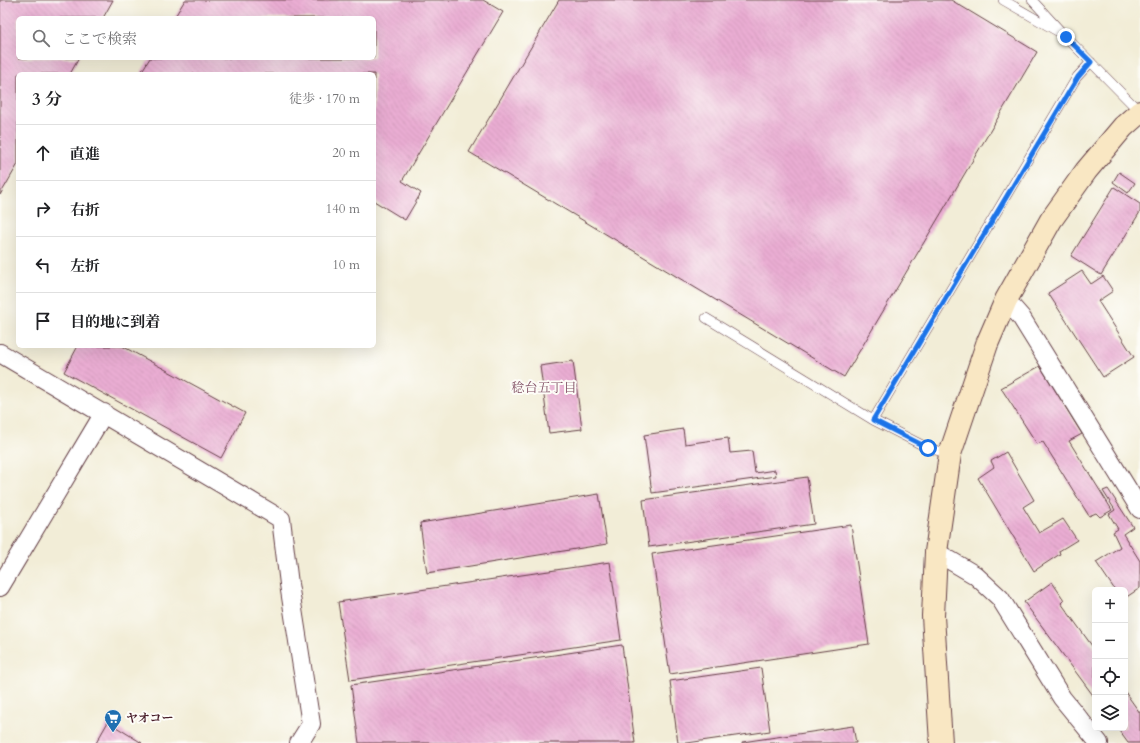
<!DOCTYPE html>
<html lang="ja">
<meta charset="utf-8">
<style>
:root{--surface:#fff;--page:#f6f6f6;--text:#202124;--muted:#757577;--line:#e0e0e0}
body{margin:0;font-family:Cardo,"Noto Serif JP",serif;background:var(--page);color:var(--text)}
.controls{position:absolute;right:12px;bottom:12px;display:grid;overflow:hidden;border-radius:6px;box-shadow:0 4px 16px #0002}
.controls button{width:36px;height:36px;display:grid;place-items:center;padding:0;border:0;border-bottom:1px solid var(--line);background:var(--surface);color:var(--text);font:20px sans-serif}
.stop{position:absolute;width:12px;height:12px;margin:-9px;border:3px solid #1a73e8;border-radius:50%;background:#fff}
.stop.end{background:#1a73e8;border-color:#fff;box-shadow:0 1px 4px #0008}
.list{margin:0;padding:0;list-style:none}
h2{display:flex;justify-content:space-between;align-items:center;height:52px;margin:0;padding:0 16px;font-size:17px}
h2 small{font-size:13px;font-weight:400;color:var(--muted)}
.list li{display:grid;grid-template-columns:26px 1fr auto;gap:12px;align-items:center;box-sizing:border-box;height:56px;padding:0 16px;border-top:1px solid var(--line)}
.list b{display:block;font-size:15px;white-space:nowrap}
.list em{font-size:13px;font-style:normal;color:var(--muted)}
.icon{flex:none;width:22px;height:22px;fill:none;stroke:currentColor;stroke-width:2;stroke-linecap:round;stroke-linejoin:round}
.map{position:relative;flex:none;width:1140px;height:743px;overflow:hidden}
.search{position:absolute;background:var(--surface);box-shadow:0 4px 16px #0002;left:16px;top:16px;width:360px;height:44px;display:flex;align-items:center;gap:10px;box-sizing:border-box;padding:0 14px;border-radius:6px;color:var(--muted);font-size:15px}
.panel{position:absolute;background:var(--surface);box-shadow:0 4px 16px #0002;left:16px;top:72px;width:360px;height:276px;border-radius:6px}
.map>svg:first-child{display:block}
</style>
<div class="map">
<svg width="1140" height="743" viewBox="0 0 1140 743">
<defs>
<pattern id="building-back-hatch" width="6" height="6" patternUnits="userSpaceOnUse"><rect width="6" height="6" fill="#eaadd3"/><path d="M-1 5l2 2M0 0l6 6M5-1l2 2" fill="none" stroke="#ca94b5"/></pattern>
</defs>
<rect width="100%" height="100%" fill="#fdfcf7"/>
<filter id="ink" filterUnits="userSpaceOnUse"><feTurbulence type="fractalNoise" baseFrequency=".025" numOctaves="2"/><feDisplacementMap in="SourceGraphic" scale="8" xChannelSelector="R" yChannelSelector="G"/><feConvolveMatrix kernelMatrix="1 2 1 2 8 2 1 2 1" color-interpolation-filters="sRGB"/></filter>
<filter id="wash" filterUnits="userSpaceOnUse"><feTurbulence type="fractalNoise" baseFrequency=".012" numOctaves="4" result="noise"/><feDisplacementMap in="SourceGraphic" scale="16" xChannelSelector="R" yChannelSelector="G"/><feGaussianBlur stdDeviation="0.9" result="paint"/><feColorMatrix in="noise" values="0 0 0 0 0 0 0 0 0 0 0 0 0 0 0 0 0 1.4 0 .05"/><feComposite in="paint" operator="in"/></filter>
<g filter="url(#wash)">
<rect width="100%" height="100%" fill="#f2edd7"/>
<g id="blocks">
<path fill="url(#building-back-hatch)" d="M0,0H113L103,18H18V58H79L70,74H18V164L0,195Z
M185,0H483L503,12L402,181L421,193L405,220L374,201V74H140L150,58H374V18H174Z
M559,0H951L1037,52L844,377L469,152Z
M1119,172L1135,183L1128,193L1113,182Z
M1114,187L1140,204V212L1101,275L1071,256Z
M1082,271L1091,284L1103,276L1113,291L1098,301L1134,357L1103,377L1048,293Z
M78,346H122L245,413L221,458L64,372Z
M573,361L582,429L549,433L540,366Z
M1040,366L1082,434L1069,441L1112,510L1100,517L1096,513L1089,516L1043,442L1037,444L1001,388Z
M683,429L685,444L728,438L730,453L752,451L755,473L775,470L776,476L652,493L644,435Z
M1006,452L1034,500L1023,507L1039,533L1063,519L1077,540L1059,551L1060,554L1034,571L978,478L994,467L991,461Z
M807,477L814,524L649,547L643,500Z
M1108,489L1133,527L1123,534L1140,561V588L1125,598V590H1115L1096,562L1120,547L1113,532L1118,529L1109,514L1115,510L1103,491Z
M599,494L607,544L427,573L420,523Z
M851,525L869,644L670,674L652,554Z
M610,562L621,640L350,680L338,602Z
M1052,582L1064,600L1061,603L1095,650V698L1024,602Z
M622,645L635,743H359L351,685Z
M761,668L770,731L687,743H678L670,681Z
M1125,692L1140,713V743H1128L1117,728H1125Z
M108,722L142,743H96Z
M853,726L856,743H742V742Z"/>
</g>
</g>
<g filter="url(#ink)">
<use href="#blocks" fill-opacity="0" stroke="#633e45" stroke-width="1"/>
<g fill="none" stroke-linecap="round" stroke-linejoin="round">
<defs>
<path id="lane" d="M1003,0L1057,31
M1032,0L1065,36L1140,112
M706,318L873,420
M950,454L928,448L873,420L1077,77L1091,62"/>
<path id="street" d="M1006,300L1021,317L1140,509
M0,353L281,519L289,584L311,724L299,743
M936,552L975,575L1000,598L1062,698L1099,743
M0,587L104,413"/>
<path id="secondary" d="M941,743L933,616L936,552L950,454L987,344L1006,300L1051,220L1086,171L1123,127L1140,112"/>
</defs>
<use href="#lane" stroke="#633e45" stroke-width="10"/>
<use href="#street" stroke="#633e45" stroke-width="20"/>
<use href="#secondary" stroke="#633e45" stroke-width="24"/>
<use href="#lane" stroke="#fff" stroke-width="9"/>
<use href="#street" stroke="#fff" stroke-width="18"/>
<use href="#secondary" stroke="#f9e7c3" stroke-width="22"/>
</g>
</g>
<g fill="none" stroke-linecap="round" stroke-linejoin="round" filter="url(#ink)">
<path stroke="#1a73e8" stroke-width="5" d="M928,448L873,420L1078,77L1091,62L1066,37"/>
</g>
<defs>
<symbol id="supermarket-pin" viewBox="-11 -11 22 30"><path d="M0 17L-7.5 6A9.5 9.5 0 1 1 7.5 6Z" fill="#1f6fb2" stroke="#fdfcf7"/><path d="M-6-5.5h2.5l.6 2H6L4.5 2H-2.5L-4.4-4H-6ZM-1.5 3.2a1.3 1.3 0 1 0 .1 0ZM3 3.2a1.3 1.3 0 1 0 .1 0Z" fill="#fff"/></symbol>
</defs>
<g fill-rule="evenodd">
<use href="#supermarket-pin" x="103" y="708" width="20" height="27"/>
</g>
<g text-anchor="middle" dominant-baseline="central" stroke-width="4" stroke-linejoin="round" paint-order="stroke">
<g font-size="12" font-weight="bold" fill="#4a1f2b" stroke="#fdfcf7" text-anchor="start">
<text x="126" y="718">ヤオコー</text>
</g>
<g font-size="13" fill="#825166" stroke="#fdfcf7">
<text x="544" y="388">稔台五丁目</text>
</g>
</g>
</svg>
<div class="controls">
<button>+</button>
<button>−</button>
<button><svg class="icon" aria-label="locate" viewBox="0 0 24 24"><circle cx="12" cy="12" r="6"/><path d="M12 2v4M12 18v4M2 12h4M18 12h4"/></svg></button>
<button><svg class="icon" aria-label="layers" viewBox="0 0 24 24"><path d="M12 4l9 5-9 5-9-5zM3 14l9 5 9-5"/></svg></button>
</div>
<div class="stop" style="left:928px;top:448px"></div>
<div class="stop end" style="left:1066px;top:37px"></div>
<div class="search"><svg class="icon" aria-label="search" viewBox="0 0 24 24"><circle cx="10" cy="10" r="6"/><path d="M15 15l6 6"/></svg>ここで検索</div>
<section class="panel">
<h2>3 分<small>徒歩 · 170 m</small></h2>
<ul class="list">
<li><svg class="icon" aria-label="ahead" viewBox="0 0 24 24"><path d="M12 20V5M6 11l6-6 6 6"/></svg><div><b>直進</b></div><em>20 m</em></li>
<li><svg class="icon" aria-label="right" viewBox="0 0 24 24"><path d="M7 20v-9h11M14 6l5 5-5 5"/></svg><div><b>右折</b></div><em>140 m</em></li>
<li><svg class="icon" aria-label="left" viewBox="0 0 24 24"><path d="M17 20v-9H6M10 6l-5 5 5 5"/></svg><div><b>左折</b></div><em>10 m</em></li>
<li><svg class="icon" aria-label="arrive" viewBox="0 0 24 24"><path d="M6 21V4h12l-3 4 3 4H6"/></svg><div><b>目的地に到着</b></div></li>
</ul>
</section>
</div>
